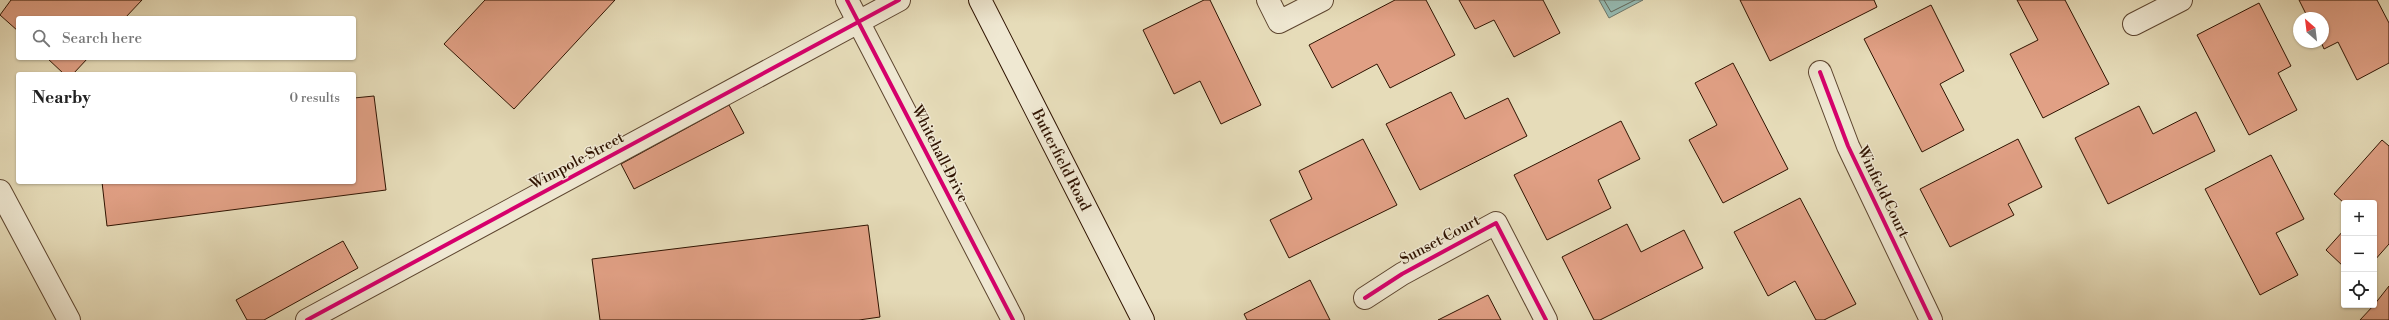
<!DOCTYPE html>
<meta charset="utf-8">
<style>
:root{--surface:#fff;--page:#f6f6f6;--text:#222;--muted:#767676;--line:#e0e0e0}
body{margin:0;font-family:"Libre Bodoni",serif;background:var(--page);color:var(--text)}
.controls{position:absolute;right:12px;bottom:12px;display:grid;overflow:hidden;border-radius:4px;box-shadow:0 1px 3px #0004}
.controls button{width:36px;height:36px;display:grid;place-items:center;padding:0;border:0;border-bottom:1px solid var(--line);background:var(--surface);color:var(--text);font:20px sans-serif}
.compass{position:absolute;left:2293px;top:12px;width:36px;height:36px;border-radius:50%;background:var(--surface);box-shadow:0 1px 3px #0004;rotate:332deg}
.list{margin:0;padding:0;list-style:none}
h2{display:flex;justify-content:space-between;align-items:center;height:52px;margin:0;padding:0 16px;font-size:17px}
h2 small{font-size:13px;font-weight:400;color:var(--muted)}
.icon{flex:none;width:22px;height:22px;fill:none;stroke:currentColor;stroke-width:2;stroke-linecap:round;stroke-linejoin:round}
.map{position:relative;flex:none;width:2389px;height:320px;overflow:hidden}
.search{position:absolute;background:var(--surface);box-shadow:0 1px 3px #0004;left:16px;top:16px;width:340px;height:44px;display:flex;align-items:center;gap:10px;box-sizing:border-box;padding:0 14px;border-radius:4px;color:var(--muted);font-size:15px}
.panel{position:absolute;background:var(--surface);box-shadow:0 1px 3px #0004;left:16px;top:72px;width:340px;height:112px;border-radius:4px}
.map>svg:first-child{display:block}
</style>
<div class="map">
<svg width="2389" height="320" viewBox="0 0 2389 320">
<rect width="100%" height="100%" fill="#e6dcb9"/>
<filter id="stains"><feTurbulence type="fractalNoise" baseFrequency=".005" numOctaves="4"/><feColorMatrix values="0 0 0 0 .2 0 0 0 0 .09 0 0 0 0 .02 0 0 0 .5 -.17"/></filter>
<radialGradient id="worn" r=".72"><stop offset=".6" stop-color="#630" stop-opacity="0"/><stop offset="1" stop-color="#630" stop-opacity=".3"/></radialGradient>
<path fill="#96bbb3" stroke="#6d786c" d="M1599,0H1643L1609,18Z"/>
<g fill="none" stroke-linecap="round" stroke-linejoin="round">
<path stroke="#62675a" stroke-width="1" d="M1604,0L1611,12L1635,0"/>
</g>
<path fill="#e1a085" stroke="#2f1301" d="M11,0H142L125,18H18V31L0,15Z
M485,0H615L514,109L444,44Z
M1204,0H1210L1261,105L1221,124L1200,81L1174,94L1143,30Z
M1395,0H1426L1455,55L1390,88L1377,64L1332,88L1309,45Z
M1459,0H1543L1560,33L1514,57L1494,20L1475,29Z
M1740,0H1874L1877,7L1770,61Z
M2017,0H2065L2109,84L2043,118L2010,54L2038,40Z
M2299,0H2377L2389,23V63L2357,80L2338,42L2324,49L2321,42H2323V18H2308Z
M2259,3L2291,66L2278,73L2297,110L2249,135L2197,35Z
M1931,5L1964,71L1940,84L1964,130L1922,152L1864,39Z
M47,58H88L73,74H64Z
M1733,63L1788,169L1723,203L1689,140L1717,125L1695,83Z
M1451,92L1465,119L1508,98L1527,136L1420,190L1386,124Z
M374,96L386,190L107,226L102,182H354V98Z
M729,105L744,133L634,189L621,164Z
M2139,106L2153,134L2196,112L2215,151L2108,204L2075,138Z
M1621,121L1640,159L1598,180L1611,208L1547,240L1514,175Z
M1363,139L1397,205L1289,258L1270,220L1312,199L1299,171Z
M2018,139L2042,187L2008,204L2014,215L1950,247L1920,189Z
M2382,140L2389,146V244L2374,261V203H2344L2334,194Z
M2271,155L2304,219L2276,233L2298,275L2260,295L2205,189Z
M1800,198L1856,304L1824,320H1816L1795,281L1768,296L1734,232Z
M1627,224L1641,252L1684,230L1703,268L1600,320H1594L1562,257Z
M868,225L880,317L859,320H600L592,259Z
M2344,230V267L2326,250Z
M343,241L358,268L264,320H247L236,300Z
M1310,280L1330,320H1247L1244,314Z
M2389,286V320H2360L2374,305Z
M1488,295L1501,320H1438Z"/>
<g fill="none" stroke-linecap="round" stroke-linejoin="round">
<defs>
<path id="street" d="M847,0L1013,320
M1268,0L1279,22L1322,0
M2134,24L2181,0
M1820,72L1848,146L1931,320
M0,191L69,320
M1365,298L1402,274L1496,223L1546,320
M307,320L899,0"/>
<path id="secondary" d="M980,0L1143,320"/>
</defs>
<use href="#street" stroke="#5d452f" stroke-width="24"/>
<use href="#secondary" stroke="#2f1301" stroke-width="24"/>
<use href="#street" stroke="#efe8d2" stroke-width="22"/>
<use href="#secondary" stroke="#efe8d2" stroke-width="22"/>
<defs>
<path id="cycleway" d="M847,0L1013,320
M1820,72L1848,146L1931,320
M1365,298L1402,274L1496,223L1546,320
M307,320L899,0"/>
</defs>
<use href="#cycleway" stroke="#efe8d2" stroke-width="6"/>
<use href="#cycleway" stroke="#d6006c" stroke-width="4"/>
</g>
<g text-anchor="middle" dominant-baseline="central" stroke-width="3" stroke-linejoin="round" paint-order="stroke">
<g font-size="15" fill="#2f1301" stroke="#efe8d2">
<text transform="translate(940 154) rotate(63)">Whitehall Drive</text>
<text transform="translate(1061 160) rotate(63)">Butterfield Road</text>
<text transform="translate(577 161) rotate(-28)">Wimpole Street</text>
<text transform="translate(1883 192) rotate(64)">Winfield Court</text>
<text transform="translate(1440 240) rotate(-28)">Sunset Court</text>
</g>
</g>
<rect width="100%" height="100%" filter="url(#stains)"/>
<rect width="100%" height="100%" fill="url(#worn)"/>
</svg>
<div class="controls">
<button>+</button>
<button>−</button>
<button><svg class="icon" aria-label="locate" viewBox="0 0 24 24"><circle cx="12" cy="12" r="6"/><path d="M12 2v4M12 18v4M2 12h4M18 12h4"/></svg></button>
</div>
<svg class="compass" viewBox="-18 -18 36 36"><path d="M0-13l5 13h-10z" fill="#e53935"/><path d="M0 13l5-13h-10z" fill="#767676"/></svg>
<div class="search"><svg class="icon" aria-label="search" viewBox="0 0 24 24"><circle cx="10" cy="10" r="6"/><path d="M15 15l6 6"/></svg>Search here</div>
<section class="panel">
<h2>Nearby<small>0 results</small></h2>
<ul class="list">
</ul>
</section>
</div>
